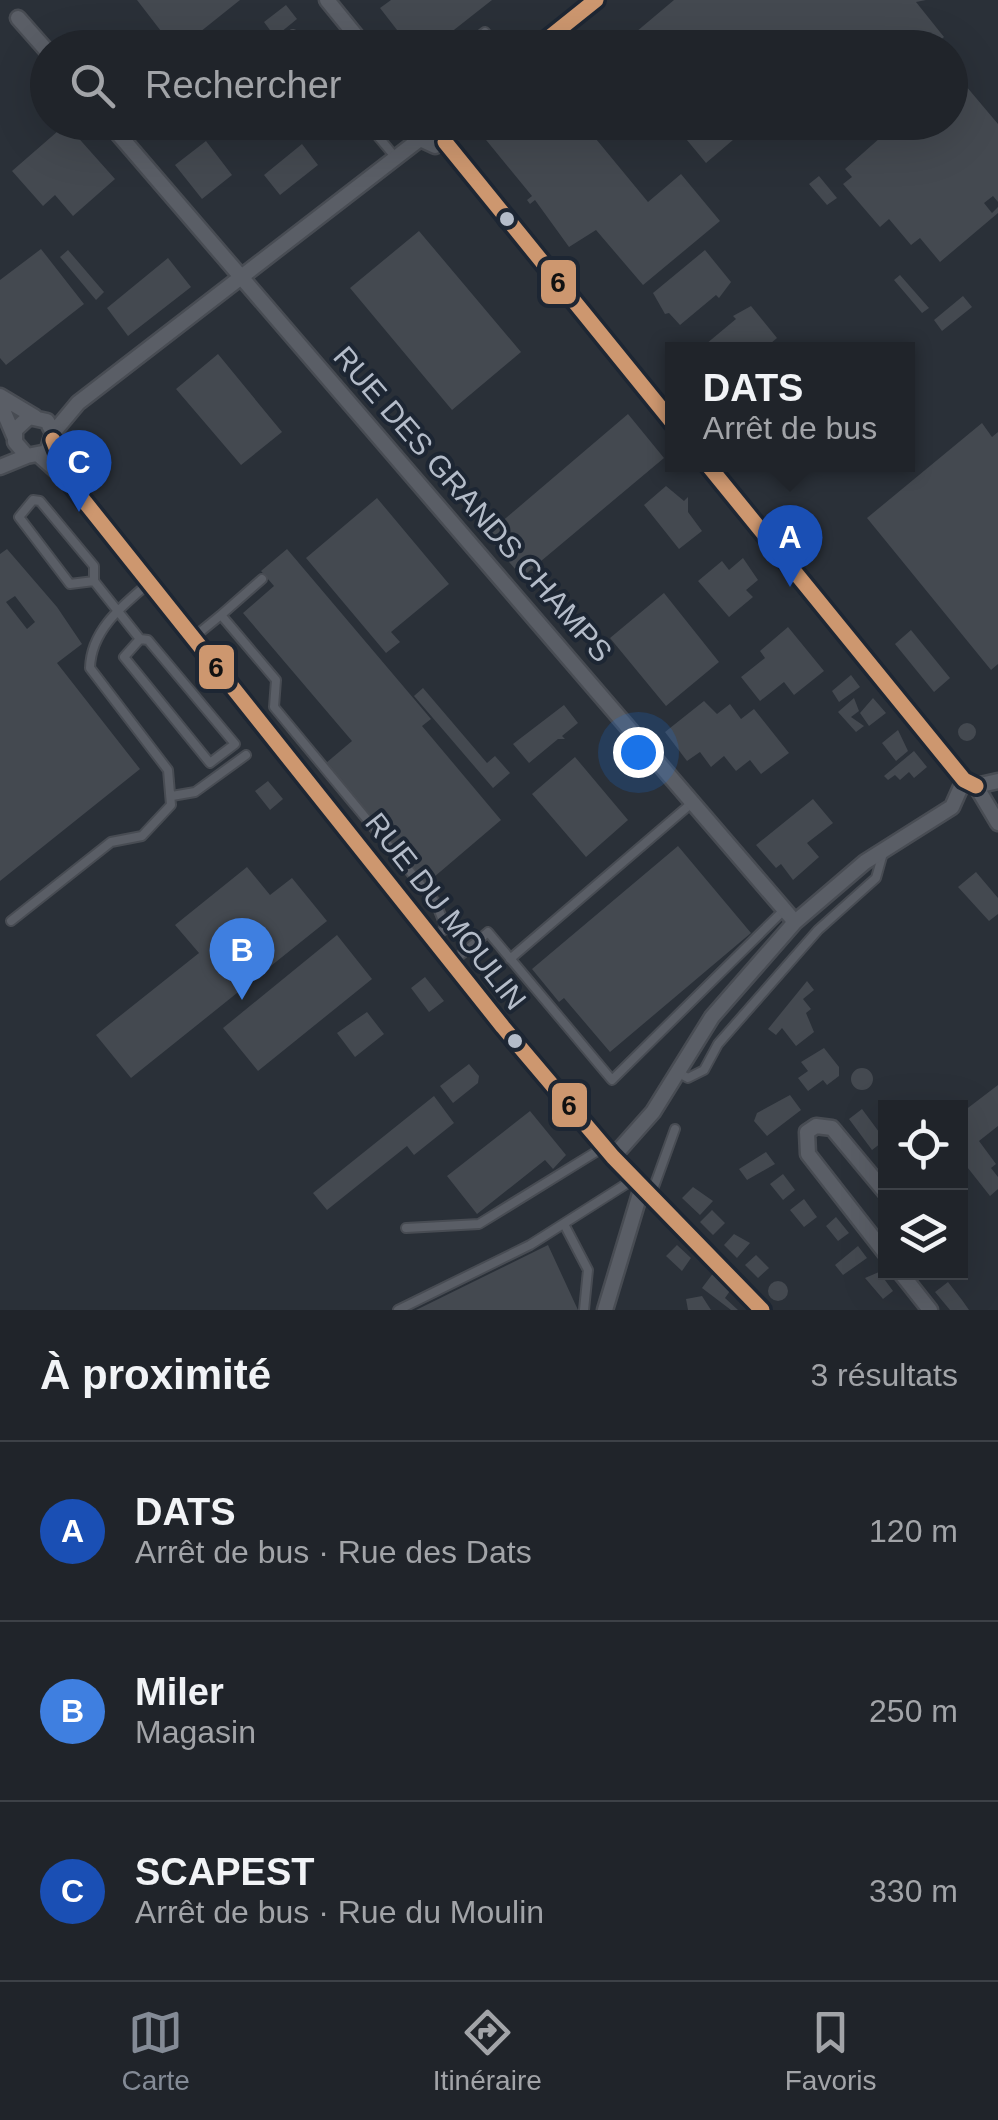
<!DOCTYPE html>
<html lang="fr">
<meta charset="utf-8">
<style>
:root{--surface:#20242a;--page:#2d3036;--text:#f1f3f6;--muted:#a2a4a8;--line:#3d4147;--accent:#848b96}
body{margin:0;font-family:Arial,sans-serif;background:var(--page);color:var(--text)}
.controls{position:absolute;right:30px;bottom:30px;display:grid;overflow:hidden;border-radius:0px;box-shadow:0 10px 40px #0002}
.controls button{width:90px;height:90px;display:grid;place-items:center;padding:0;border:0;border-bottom:2px solid var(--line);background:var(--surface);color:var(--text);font:50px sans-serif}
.you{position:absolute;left:638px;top:752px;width:35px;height:35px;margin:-25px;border:8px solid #fff;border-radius:50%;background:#1a73e8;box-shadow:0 0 0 15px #1a73e833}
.badge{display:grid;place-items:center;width:65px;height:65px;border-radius:50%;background:var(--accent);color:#fff;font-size:32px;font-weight:700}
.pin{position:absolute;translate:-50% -82px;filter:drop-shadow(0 2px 5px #0008)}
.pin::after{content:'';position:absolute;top:52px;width:35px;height:30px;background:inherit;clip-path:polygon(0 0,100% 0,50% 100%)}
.popup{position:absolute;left:665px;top:342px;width:250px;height:130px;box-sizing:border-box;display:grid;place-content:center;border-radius:0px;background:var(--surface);filter:drop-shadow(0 2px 8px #0005);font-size:32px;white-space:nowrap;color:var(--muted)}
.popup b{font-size:38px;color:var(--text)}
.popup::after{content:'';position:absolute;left:50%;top:100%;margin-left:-20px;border:20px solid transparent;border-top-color:var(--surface)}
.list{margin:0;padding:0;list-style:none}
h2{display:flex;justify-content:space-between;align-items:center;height:130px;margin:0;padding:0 40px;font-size:42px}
h2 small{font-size:32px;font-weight:400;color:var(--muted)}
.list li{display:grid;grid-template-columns:65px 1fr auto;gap:30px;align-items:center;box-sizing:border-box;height:180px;padding:0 40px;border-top:2px solid var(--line)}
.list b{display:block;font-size:38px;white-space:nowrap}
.list p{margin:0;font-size:32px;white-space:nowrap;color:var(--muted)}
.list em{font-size:32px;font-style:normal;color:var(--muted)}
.icon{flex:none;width:55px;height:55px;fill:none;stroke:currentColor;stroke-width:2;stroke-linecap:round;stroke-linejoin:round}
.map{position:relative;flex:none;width:998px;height:1310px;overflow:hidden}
.search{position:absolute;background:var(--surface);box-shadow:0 10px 40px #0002;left:30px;right:30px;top:30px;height:110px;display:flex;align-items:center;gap:25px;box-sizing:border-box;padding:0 35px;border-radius:55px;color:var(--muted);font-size:38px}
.sheet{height:670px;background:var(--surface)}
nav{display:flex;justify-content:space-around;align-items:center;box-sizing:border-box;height:140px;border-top:2px solid var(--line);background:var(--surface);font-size:28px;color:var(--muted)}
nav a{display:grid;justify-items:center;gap:5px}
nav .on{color:var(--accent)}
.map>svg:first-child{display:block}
</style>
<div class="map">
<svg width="998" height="1310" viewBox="0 0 998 1310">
<rect width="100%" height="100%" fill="#2a3038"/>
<path fill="#444950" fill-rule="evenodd" d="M137,0H240L180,48H174Z
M391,0H492L431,48H411L380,8Z
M674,0H926L916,2L944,37L937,43L940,48H617Z
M286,5L297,19L275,37L264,22Z
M955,73L998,124V202L993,196L984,203L992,213L998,207V213L940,262L920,238L911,245L889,219L880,227L843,184L852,177L845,169L898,122H950V77Z
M496,122H582L648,202L681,174L720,221L643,285L596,230L569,247L535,200L530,204L527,200L532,196L482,135Z
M672,122H754L706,163Z
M66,124L115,179L73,216L55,195L43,206L12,171Z
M206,141L232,175L202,199L175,165Z
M302,144L318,165L280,195L264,175Z
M819,176L837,198L827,205L809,184Z
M419,231L521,352L452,410L350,288Z
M41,249L84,304L6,365L0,358V280Z
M68,250L104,292L96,300L60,257Z
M705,250L731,282L719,298L716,295L680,325L669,313L665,314L653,293Z
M168,258L191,287L128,336L107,308Z
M900,275L929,308L922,313L894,280Z
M963,296L972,307L942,331L934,320Z
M751,306L777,338L764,349H700L736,319L733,316Z
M218,354L282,432L241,465L176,389Z
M628,414L664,458L522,577L486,535Z
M982,423L992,437L998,432V664L991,670L867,518Z
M666,486L684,501L688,497V512L702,531L679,549L644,505Z
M377,498L449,584L391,632L400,642L386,653L306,558Z
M7,549L57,607L82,644L57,663L140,769L0,881V554ZM15,596L35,622L27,629L6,602Z
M287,549L431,719L422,726L501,820L427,883L326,763L352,741L243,613L274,586L261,571Z
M743,558L758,580L746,590L753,597L729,617L698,581L722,561L729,570Z
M664,593L719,662L666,706L610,638Z
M788,627L824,671L794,695L784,682L760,701L741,677L765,658L760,651Z
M911,630L950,678L934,692L895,644Z
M851,675L860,687L839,702L832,691Z
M423,688L487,763L495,756L510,773L493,788L414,696Z
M854,698L859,711L851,717L864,726L856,732L838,712Z
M873,698L886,713L869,726L860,713Z
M704,701L717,714L730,704L741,719L754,709L789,753L761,774L750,760L736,771L724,756L711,767L700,752L687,761L665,732Z
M564,705L578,723L562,736L565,739H558L529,763L513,744Z
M958 732a9 9 0 1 1 18 0a9 9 0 1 1-18 0Z
M898,730L908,751L896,761L882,743Z
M914,751L927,767L914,778L909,772L900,780L895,775L888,780L884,776Z
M575,757L628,820L586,857L532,794Z
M268,781L283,799L270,810L255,791Z
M813,799L833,823L807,843L819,857L793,880L781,864L776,868L756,845Z
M678,846L751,933L610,1052L564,998L559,1002L532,969Z
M247,867L270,895L292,878L327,921L131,1078L96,1035L199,953L175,925Z
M976,872L998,898V914L989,921L958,887Z
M337,935L372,979L258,1071L223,1028Z
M425,977L444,1001L429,1012L411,988Z
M807,981L814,990L803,999L811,1009L806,1013L814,1032L796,1046L782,1028L776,1035L768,1029Z
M367,1012L384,1034L355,1057L337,1033Z
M824,1048L839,1067V1076L827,1085L823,1080L808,1091L798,1078L808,1071L801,1062Z
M469,1064L479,1076L478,1083L453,1103L440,1086Z
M851 1079a11 11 0 1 1 22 0a11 11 0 1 1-22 0Z
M998,1085V1126L979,1141L996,1164L991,1168L998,1177V1189L990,1196L960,1158V1114Z
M790,1095L801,1110L767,1136L754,1121L757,1113Z
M434,1096L454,1123L414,1155L407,1146L327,1210L313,1193Z
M862,1109L885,1140L872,1150L849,1119Z
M530,1111L566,1155L553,1169L545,1160L477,1214L447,1176Z
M766,1152L775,1164L747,1180L739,1169Z
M783,1174L795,1190L783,1200L770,1184Z
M693,1187L713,1201L700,1215L682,1198Z
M804,1199L817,1217L804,1227L790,1210Z
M712,1210L725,1223L713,1235L700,1222Z
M836,1217L849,1233L838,1241L826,1226Z
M734,1234L750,1243L737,1258L724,1245Z
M548,1245L578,1310H416Z
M677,1245L691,1258L682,1271L666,1256Z
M858,1246L867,1258L843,1275L835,1265Z
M756,1255L769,1268L758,1278L745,1265Z
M714,1272L732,1288L725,1298L738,1310H731L702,1288Z
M879,1272L893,1291L883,1299L865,1278Z
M768 1291a10 10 0 1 1 20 0a10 10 0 1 1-20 0Z
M948,1282L962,1300L969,1310H950L935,1292Z
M702,1296L711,1310H688L686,1299Z"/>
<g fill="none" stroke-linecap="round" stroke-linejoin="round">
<defs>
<path id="lane" d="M293,35L304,48
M465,48L485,32L497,48
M366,122L396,158
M94,581L70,584L19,517L33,500L40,501L94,566V581L140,639L148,640L235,744L210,763L124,657L140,639
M221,615L262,579
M194,637L221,615L276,680L274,707L436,903L446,928L432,939
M172,796L195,792L246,755
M11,921L111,842L142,836L171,805L168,770L90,668C91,630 122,606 149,583
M510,959L693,802
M451,963L488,932L612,1080L785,909
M677,1072L688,1078L704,1070L718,1044L818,930L876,878L883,853
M651,1195L675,1129
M564,1224L588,1270L584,1310
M406,1228L479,1224L604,1147
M398,1310L530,1245L634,1179"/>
<path id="street" d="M327,0L366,48
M18,18L48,52
M535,48L596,0
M108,122L795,922
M417,122L420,139L435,146L449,138L451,122
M445,142L672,422
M0,396L35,417
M0,403L14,436
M53,433L47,421L29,417L15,430V442L27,456L47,452L53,433L78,403L420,139
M40,456L69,482L503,1027L613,1157L762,1310
M707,464L964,780L976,786L998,823
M0,467L27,456
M976,786L998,781
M613,1157L653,1112L712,1017L795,922L865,862L952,807L964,780
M886,1193L832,1128L816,1126L807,1132L808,1154L886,1254
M900,1272L930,1310
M605,1310L642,1187"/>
</defs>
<use href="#lane" stroke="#484c53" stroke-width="12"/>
<use href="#street" stroke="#484c53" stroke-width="19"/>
<use href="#lane" stroke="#5a5e66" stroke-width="8"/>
<use href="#street" stroke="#5a5e66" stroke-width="14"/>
<defs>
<path id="bus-1" d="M536,48L596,0
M445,142L672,422
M53,440L69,482L503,1027L613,1157L762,1310
M707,464L964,780L976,786"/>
</defs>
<use href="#bus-1" stroke="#1d2633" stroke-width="22"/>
<use href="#bus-1" stroke="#cd976f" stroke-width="15"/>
</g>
<g fill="#b4bcc9" stroke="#1d2633" stroke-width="4">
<circle cx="507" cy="219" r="9"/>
<circle cx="515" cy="1041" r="9"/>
</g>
<g text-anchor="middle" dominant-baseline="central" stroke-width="8" stroke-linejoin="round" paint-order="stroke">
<g font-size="30" fill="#b4bcc9" stroke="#1d2633">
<text transform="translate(473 504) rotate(49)">RUE DES GRANDS CHAMPS</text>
<text transform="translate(446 911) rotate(52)">RUE DU MOULIN</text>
</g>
</g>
<g stroke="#1d2633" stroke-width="4">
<rect x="539" y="258" width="39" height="48" rx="10" fill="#cd976f"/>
<rect x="197" y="643" width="39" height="48" rx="10" fill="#cd976f"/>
<rect x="550" y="1081" width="39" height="48" rx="10" fill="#cd976f"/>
</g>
<g font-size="28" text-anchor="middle" font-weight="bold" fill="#111">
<text x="558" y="292">6</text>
<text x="216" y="677">6</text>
<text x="569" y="1115">6</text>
</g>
</svg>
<div class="controls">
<button><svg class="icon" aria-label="locate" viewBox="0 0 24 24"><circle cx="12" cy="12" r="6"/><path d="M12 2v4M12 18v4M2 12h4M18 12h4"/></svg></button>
<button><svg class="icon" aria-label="layers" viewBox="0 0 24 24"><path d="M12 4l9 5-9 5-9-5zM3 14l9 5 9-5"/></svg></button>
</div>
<div class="you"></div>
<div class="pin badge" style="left:790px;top:587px;background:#1a4fb4">A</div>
<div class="popup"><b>DATS</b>Arrêt de bus</div>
<div class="pin badge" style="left:242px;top:1000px;background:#3f7fe0">B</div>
<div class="pin badge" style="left:79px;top:512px;background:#1a4fb4">C</div>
<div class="search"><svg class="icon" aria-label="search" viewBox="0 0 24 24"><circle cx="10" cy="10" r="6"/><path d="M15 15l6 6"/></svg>Rechercher</div>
</div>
<section class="sheet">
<h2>À proximité<small>3 résultats</small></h2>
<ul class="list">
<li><span class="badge" style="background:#1a4fb4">A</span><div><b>DATS</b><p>Arrêt de bus · Rue des Dats</p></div><em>120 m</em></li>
<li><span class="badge" style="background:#3f7fe0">B</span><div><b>Miler</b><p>Magasin</p></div><em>250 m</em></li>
<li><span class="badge" style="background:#1a4fb4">C</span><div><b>SCAPEST</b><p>Arrêt de bus · Rue du Moulin</p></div><em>330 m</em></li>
</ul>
</section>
<nav>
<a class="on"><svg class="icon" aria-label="map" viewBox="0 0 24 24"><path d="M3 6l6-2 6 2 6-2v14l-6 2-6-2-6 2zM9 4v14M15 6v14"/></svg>Carte</a>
<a><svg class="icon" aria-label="directions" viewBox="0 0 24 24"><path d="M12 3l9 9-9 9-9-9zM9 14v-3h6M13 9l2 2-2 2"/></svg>Itinéraire</a>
<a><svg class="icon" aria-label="saved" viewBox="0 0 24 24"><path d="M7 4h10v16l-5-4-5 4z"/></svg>Favoris</a>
</nav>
